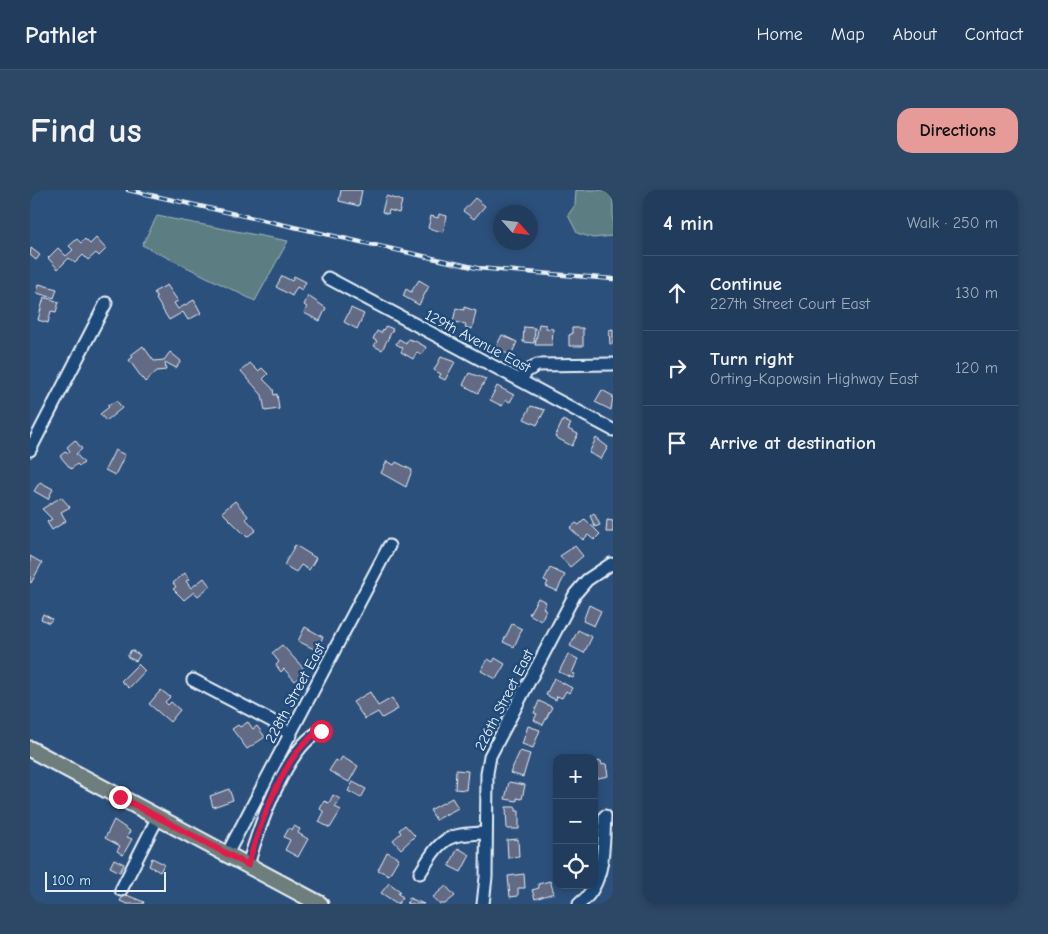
<!DOCTYPE html>
<meta charset="utf-8">
<style>
:root{--surface:#213c5d;--page:#2d4766;--text:#f1f3f6;--muted:#a2adbc;--line:#3e5672;--accent:#e69b98}
body{margin:0;font-family:"Comic Neue",sans-serif;background:var(--page);color:var(--text)}
.controls{position:absolute;right:15px;bottom:15px;display:grid;overflow:hidden;border-radius:10px;box-shadow:0 2px 8px #0003}
.controls button{width:45px;height:45px;display:grid;place-items:center;padding:0;border:0;border-bottom:1px solid var(--line);background:var(--surface);color:var(--text);font:25px sans-serif}
.compass{position:absolute;left:463px;top:15px;width:45px;height:45px;border-radius:50%;background:var(--surface);box-shadow:0 2px 8px #0003;rotate:117deg}
.scale{position:absolute;left:15px;bottom:12px;width:121px;box-sizing:border-box;padding-left:5px;border:2px solid #e8f1f8;border-top:0;font-size:14px;line-height:18px;white-space:nowrap;color:#e8f1f8;-webkit-text-stroke:4px #1f4a7a;paint-order:stroke}
.stop{position:absolute;width:15px;height:15px;margin:-11px;border:4px solid #e11d48;border-radius:50%;background:#fff}
.stop.end{background:#e11d48;border-color:#fff;box-shadow:0 1px 5px #0008}
.list{margin:0;padding:0;list-style:none}
h2{display:flex;justify-content:space-between;align-items:center;height:65px;margin:0;padding:0 20px;font-size:21px}
h2 small{font-size:16px;font-weight:400;color:var(--muted)}
.list li{display:grid;grid-template-columns:32px 1fr auto;gap:15px;align-items:center;box-sizing:border-box;height:75px;padding:0 20px;border-top:1px solid var(--line)}
.list b{display:block;font-size:19px;white-space:nowrap}
.list p{margin:0;font-size:16px;white-space:nowrap;color:var(--muted)}
.list em{font-size:16px;font-style:normal;color:var(--muted)}
.icon{flex:none;width:28px;height:28px;fill:none;stroke:currentColor;stroke-width:2;stroke-linecap:round;stroke-linejoin:round}
.map{position:relative;flex:none;width:583px;height:714px;overflow:hidden;border-radius:15px}
header{display:flex;align-items:center;gap:30px;box-sizing:border-box;height:70px;padding:0 25px;background:var(--surface);border-bottom:1px solid var(--line)}
header strong{font-size:24px}
nav{display:flex;gap:28px;margin-inline-start:auto;font-size:18px}
.intro{display:flex;align-items:center;justify-content:space-between;box-sizing:border-box;height:120px;padding:0 30px}
h1{margin:0;font-size:35px}
.button{padding:12px 22px;border-radius:15px;background:var(--accent);color:#111;font-size:18px;font-weight:700}
main{display:flex;gap:30px;padding:0 30px}
aside{flex:1;background:var(--surface);border-radius:15px;box-shadow:0 2px 8px #0003}
.map>svg:first-child{display:block}
</style>
<header>
<strong>Pathlet</strong>
<nav><a>Home</a><a>Map</a><a>About</a><a>Contact</a></nav>
</header>
<div class="intro"><h1>Find us</h1><a class="button">Directions</a></div>
<main>
<div class="map">
<svg width="583" height="714" viewBox="0 0 583 714">
<rect width="100%" height="100%" fill="#2c507c"/>
<filter id="ink" filterUnits="userSpaceOnUse"><feTurbulence type="fractalNoise" baseFrequency=".02" numOctaves="2"/><feDisplacementMap in="SourceGraphic" scale="10" xChannelSelector="R" yChannelSelector="G"/><feConvolveMatrix kernelMatrix="1 2 1 2 8 2 1 2 1" color-interpolation-filters="sRGB"/></filter>
<g filter="url(#ink)">
<path fill="#5c7e83" stroke="#a2b8be" d="M546,0H583V46L563,48L547,43L538,25L545,15Z
M127,26L258,51L225,111L112,55Z"/>
<path fill="#626a84" stroke="#e8f1f8" d="M311,0H332L329,16L309,11Z
M356,6L372,11L369,23L359,20L358,24L352,22Z
M445,8L455,16L444,29L433,21Z
M409,24L417,26L413,42L398,38L401,26L408,28Z
M66,48L76,59L69,66L66,63L58,70L53,65L45,73L39,68L28,79L18,68L28,58L36,66L43,60L39,56L47,49L51,53L55,49L60,54Z
M1,58L10,65L6,70L0,65Z
M252,86L262,91L264,86L276,92L272,100L267,97L262,106L246,97Z
M389,90L399,96L389,115L373,106L376,99L381,102Z
M9,94L27,99L24,108L7,103Z
M137,95L148,111L144,113L148,119L164,110L171,123L158,130L153,122L139,130L126,109L127,108L124,102Z
M278,106L296,118L290,131L274,123L277,117L274,115Z
M14,107L29,112L26,122L21,121L18,133L8,130Z
M434,117L446,121L442,139L435,137L436,134L423,132L426,118L434,120Z
M321,118L334,124L327,139L314,132Z
M509,134L516,135V138L523,139L522,155H505Z
M356,136L363,139L352,160L344,156L347,151L343,149L347,141L351,143Z
M494,137L505,138L504,153L493,152Z
M542,138H553V156H539V145L542,144Z
M583,139V154H580L579,140Z
M472,145L487,152L481,165L465,159Z
M369,149L376,153L378,149L385,151L396,157L392,165L387,162L383,169L371,162L373,158L366,154Z
M113,156L124,171L134,170L140,162L151,171L146,178L135,172L136,180L127,181L115,192L99,170L103,167L101,165Z
M411,167L425,172L415,190L409,187L411,184L404,180Z
M220,173L228,181L232,178L238,184L233,189L243,199L244,205L247,204L249,219L235,221L232,205L211,181Z
M439,183L456,189L448,203L433,195Z
M467,196L484,205L480,212L476,210L472,216L460,210Z
M572,200L583,206L581,220L565,212Z
M87,211L92,218L76,231L70,224L79,217L77,215Z
M501,216L515,220L507,235L494,229Z
M533,230L541,234L538,239L548,244L542,256L525,247Z
M566,248L578,257L571,269L559,263Z
M45,250L52,259L46,264L54,273L49,276L47,274L41,279L30,266L36,261L38,263L40,261L37,257Z
M85,260L95,265L85,285L75,280Z
M357,271L364,275L366,272L382,280L376,297L351,283Z
M10,292L23,299L18,309L4,301Z
M31,307L40,317L31,322L36,331L22,340L17,332L22,329L12,319Z
M205,311L218,326L216,329L226,340L217,347L192,322Z
M564,323L570,335L565,337L560,326Z
M555,329L570,344L564,350L558,345L553,350L540,338L546,333L549,335Z
M577,330L583,331V342H576Z
M265,355L286,368L279,380L271,375L266,382L254,375Z
M545,356L553,366L540,377L530,366Z
M0,366L12,373L1,393L0,392Z
M520,378L535,385L527,401L516,396L518,392L514,390Z
M155,383L159,389L156,391L161,398L174,388L180,396L168,406L164,402L154,410L143,399L146,397L143,393Z
M508,408L516,412L513,418L516,420L511,431L499,424Z
M559,415L571,421L564,436L553,431Z
M13,424L22,429L19,433L11,429Z
M482,434L492,439L484,457L473,452Z
M275,437L293,447L286,460L268,451Z
M548,440L562,447L554,463L540,456Z
M252,455L276,481L265,491L254,479L251,482L246,475L249,472L242,463Z
M101,460L110,465L106,471L97,467Z
M286,462L292,465L288,472L282,469Z
M538,464L548,469L542,483L545,484L543,488L529,482Z
M465,468L475,474L466,489L451,481L458,469L463,472Z
M108,474L115,481L99,498L91,491Z
M524,488L542,498L539,503L536,501L532,508L527,506L526,510L516,505Z
M131,500L140,507L135,512L138,515L141,512L150,520L140,532L119,514Z
M340,502L348,516L362,508L368,519L352,528L348,522L335,529L323,512Z
M509,511L522,517L513,535L504,530L507,524L504,523Z
M218,532L223,539L227,536L235,547L217,559L202,539L208,535L210,537Z
M498,536L510,540L503,558L492,554Z
M490,561L500,564L493,587L480,583Z
M312,567L328,576L319,592L299,581L306,570L309,572Z
M571,571L572,575L576,574L578,586L564,589V572Z
M426,580L438,581L436,600L425,599Z
M323,592L336,599L331,608L318,601Z
M479,592L495,595L492,609L487,608V611L475,609Z
M199,599L203,610L183,617L180,606Z
M303,605L310,609L305,617L311,620L300,638L289,632L294,622L290,619L294,611L299,613Z
M422,608L428,618L406,630L400,620Z
M476,617H486V621H489V639H477Z
M84,630L100,641L97,647L102,649L93,665L87,661L90,656L75,648Z
M375,635L385,646L371,659L363,650L371,643L369,640Z
M264,636L270,639L268,643L278,649L268,667L255,660L260,650L254,647L259,638L262,640Z
M488,649L489,667L478,668L477,650Z
M428,658L440,665L431,682L419,676Z
M357,662L369,668L359,685L348,680Z
M122,668L134,674L130,682L119,676Z
M84,669L94,674L90,682L80,677Z
M494,684L495,698H488V706L480,707L478,686Z
M520,691L524,703L505,709L502,700L509,698L508,694Z
M359,693L370,701L368,704L373,707L368,714L351,703Z
M416,696L425,706L415,714H409L403,707Z
M94,704L114,712L113,714H97L90,711Z
M379,708L394,714H377Z"/>
<g fill="none" stroke-linecap="round" stroke-linejoin="round">
<defs>
<path id="minor" d="M298,88L583,240
M491,190L496,182L507,175L583,174
M0,260L76,113
M163,490L242,531L261,545
M197,664L359,356
M218,675C228,640 256,556 291,541
M390,683C411,649 414,644 456,643
M91,700L128,627
M453,714L456,687L457,583L460,566L545,404L557,390L581,374
M549,714C576,695 573,655 575,626"/>
<path id="major" d="M0,559L290,714"/>
</defs>
<use href="#minor" stroke="#e8f1f8" stroke-width="15"/>
<use href="#major" stroke="#e8f1f8" stroke-width="19"/>
<use href="#minor" stroke="#1f4a7a" stroke-width="11"/>
<use href="#major" stroke="#6d7e7c" stroke-width="15"/>
<defs>
<path id="rail" d="M98,0L447,78L583,89"/>
</defs>
<use href="#rail" stroke="#e8f1f8" stroke-width="4.5"/>
<use href="#rail" stroke="#1f4a7a" stroke-width="2.5" stroke-dasharray="8" stroke-linecap="butt"/>
</g>
</g>
<g fill="none" stroke-linecap="round" stroke-linejoin="round" filter="url(#ink)">
<path stroke="#e11d48" stroke-width="6" d="M90,607L218,675C228,640 256,556 291,541"/>
</g>
<g text-anchor="middle" dominant-baseline="central" stroke-width="5" stroke-linejoin="round" paint-order="stroke">
<g font-size="15" fill="#e8f1f8" stroke="#1f4a7a">
<text transform="translate(448 151) rotate(28)">129th Avenue East</text>
<text transform="translate(265 503) rotate(-62)">228th Street East</text>
<text transform="translate(474 510) rotate(-63)">226th Street East</text>
</g>
</g>
</svg>
<div class="controls">
<button>+</button>
<button>−</button>
<button><svg class="icon" aria-label="locate" viewBox="0 0 24 24"><circle cx="12" cy="12" r="6"/><path d="M12 2v4M12 18v4M2 12h4M18 12h4"/></svg></button>
</div>
<svg class="compass" viewBox="-18 -18 36 36"><path d="M0-13l5 13h-10z" fill="#e53935"/><path d="M0 13l5-13h-10z" fill="#a2adbc"/></svg>
<div class="scale">100 m</div>
<div class="stop" style="left:291px;top:541px"></div>
<div class="stop end" style="left:90px;top:607px"></div>
</div>
<aside>
<h2>4 min<small>Walk · 250 m</small></h2>
<ul class="list">
<li><svg class="icon" aria-label="ahead" viewBox="0 0 24 24"><path d="M12 20V5M6 11l6-6 6 6"/></svg><div><b>Continue</b><p>227th Street Court East</p></div><em>130 m</em></li>
<li><svg class="icon" aria-label="right" viewBox="0 0 24 24"><path d="M7 20v-9h11M14 6l5 5-5 5"/></svg><div><b>Turn right</b><p>Orting-Kapowsin Highway East</p></div><em>120 m</em></li>
<li><svg class="icon" aria-label="arrive" viewBox="0 0 24 24"><path d="M6 21V4h12l-3 4 3 4H6"/></svg><div><b>Arrive at destination</b></div></li>
</ul>
</aside>
</main>
